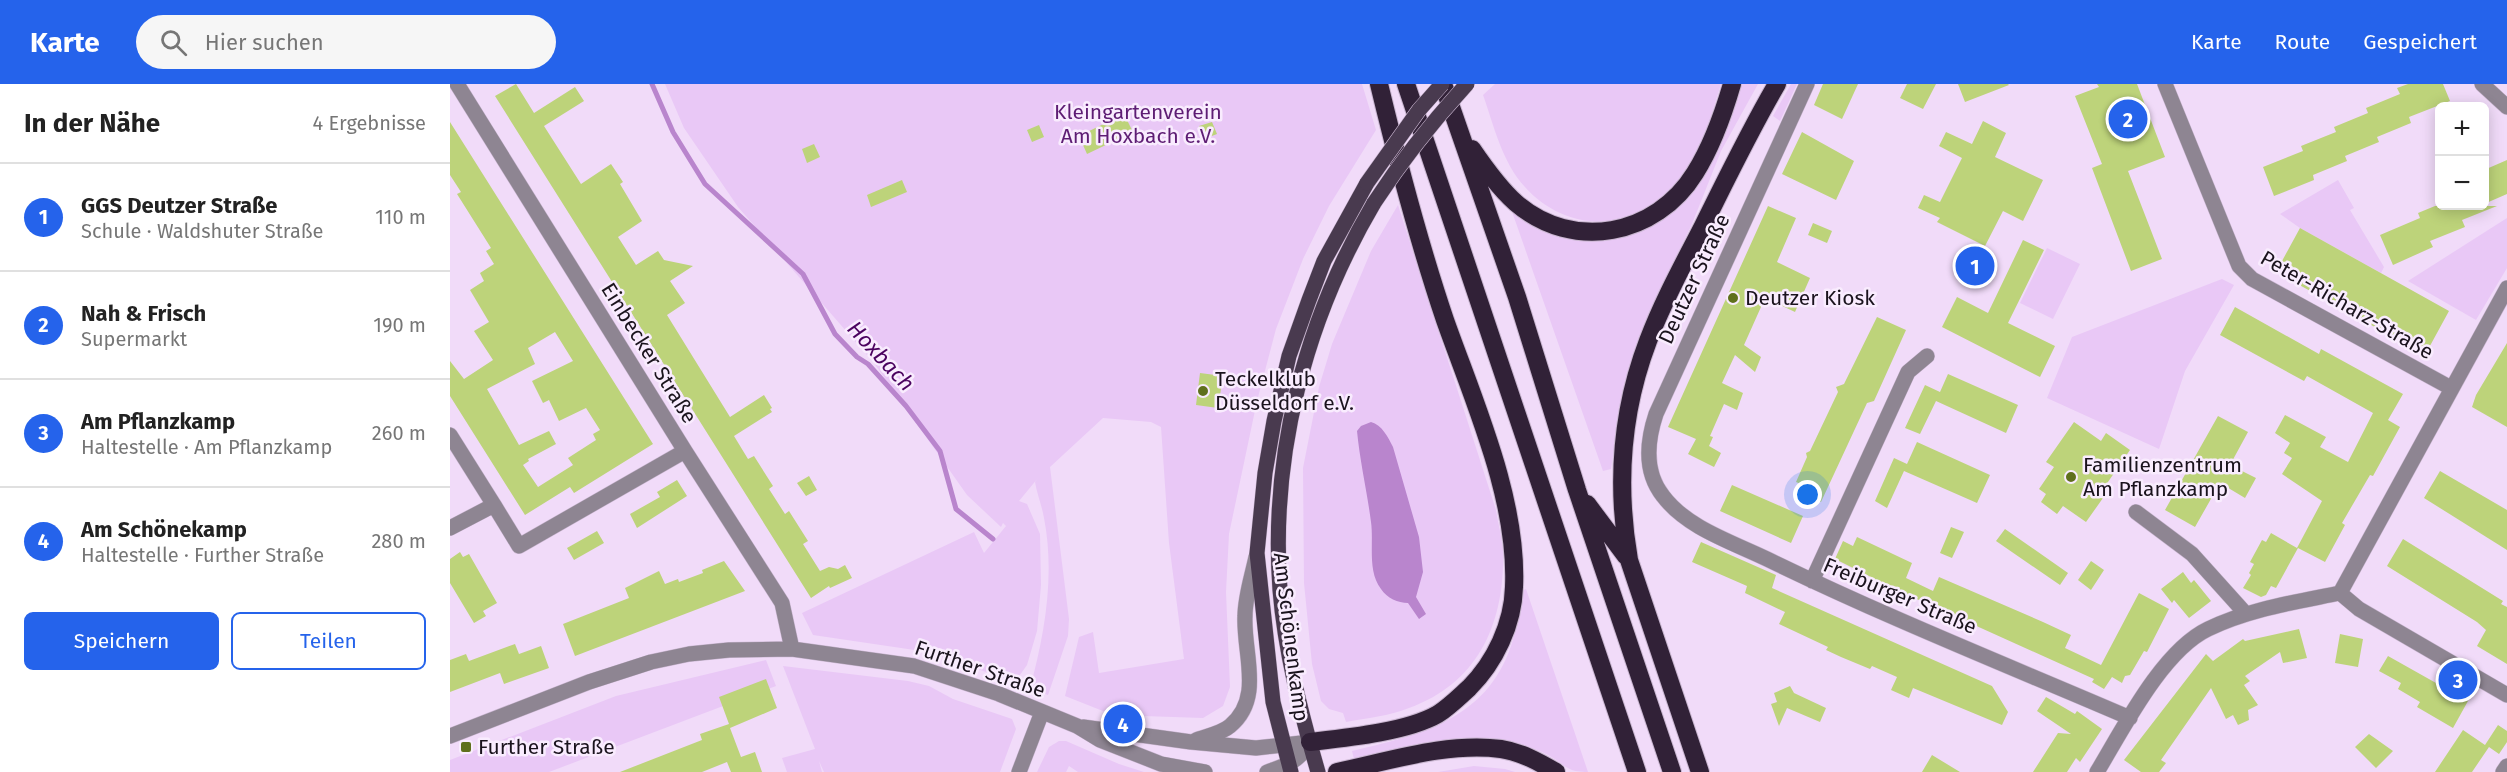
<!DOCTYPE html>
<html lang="de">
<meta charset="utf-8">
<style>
:root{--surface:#fff;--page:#f6f6f6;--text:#222;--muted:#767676;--line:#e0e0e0;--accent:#2563eb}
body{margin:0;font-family:"Fira Sans",sans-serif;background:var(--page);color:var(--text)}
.controls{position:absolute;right:18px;top:18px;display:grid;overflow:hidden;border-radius:9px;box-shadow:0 3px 15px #0003}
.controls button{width:54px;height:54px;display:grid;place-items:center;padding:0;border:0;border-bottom:2px solid var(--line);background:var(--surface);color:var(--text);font:30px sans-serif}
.you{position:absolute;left:1358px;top:411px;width:21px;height:21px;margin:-15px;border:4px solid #fff;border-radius:50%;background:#1a73e8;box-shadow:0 0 0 9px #1a73e833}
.badge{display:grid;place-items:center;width:39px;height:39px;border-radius:50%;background:var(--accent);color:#fff;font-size:20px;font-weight:700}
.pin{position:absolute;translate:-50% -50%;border:3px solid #fff;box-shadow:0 2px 6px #0006}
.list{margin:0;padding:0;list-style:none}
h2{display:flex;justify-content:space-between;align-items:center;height:78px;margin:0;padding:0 24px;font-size:26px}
h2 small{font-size:20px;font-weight:400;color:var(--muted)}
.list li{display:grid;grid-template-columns:39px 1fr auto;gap:18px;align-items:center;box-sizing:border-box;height:108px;padding:0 24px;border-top:2px solid var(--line)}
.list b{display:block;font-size:22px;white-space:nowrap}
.list p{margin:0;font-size:20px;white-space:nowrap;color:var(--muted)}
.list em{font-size:20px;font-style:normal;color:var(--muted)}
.actions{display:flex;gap:12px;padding:18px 24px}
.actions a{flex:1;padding:14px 0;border:2px solid var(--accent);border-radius:9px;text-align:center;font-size:21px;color:var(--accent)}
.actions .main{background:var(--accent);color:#fff}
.icon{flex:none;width:33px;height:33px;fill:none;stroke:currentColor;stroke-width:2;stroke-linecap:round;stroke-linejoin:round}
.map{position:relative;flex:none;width:2057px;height:688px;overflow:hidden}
header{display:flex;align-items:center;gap:36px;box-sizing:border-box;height:84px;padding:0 30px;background:var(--accent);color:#fff}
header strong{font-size:28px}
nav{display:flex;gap:33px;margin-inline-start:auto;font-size:21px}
.search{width:420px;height:54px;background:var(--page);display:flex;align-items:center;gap:15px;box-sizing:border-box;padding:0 21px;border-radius:33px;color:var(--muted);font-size:22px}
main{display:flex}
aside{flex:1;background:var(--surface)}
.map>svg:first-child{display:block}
</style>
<header>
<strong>Karte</strong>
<div class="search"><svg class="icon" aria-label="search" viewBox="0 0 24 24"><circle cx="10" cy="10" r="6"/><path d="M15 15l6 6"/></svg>Hier suchen</div>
<nav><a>Karte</a><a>Route</a><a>Gespeichert</a></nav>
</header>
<main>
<aside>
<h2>In der Nähe<small>4 Ergebnisse</small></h2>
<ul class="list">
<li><span class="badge">1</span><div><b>GGS Deutzer Straße</b><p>Schule · Waldshuter Straße</p></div><em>110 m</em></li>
<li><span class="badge">2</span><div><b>Nah &amp; Frisch</b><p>Supermarkt</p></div><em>190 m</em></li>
<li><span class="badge">3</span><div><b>Am Pflanzkamp</b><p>Haltestelle · Am Pflanzkamp</p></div><em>260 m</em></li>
<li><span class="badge">4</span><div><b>Am Schönekamp</b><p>Haltestelle · Further Straße</p></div><em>280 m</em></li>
</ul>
<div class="actions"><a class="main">Speichern</a><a>Teilen</a></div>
</aside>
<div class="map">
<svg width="2057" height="688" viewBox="0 0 2057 688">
<rect width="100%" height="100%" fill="#f1dbf9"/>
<path fill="#e9c8f6" d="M215,0H912L926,46L879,122L853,175L826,245L807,317L779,450L776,508L780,603L773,622L753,634L693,632L658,629L615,612L629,553L643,548L649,589L734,575L719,459L711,343L701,338L653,334L600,383L619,535L618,552L598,611L580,604C595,549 605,490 594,434C592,422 587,410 585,398L588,394L569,417L577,420L590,450L591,501L587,547L577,581L565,598L478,568L363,551L352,529L524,448L534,469L556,442L553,439L551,443L517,411L424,279L288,123L234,44Z
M1045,0H1271C1260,35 1251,76 1225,104C1183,149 1116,149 1075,103C1052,78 1044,42 1033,11Z
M1292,0H1308L1271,67L1242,140L1199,229L1174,303L1161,385L1153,387L1060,122L1092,144L1209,137L1233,119L1251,97L1268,65Z
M1341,0H1347L1330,37L1323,32Z
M1888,96L1904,124L1900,126L1934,183L1931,189L1850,144L1830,130Z
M948,121L1046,426C1048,439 1052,454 1053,467C1055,538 1029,599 959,624C939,632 917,634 896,638L893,629L879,625L871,617L862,580L854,499L853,384L869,303L882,260L921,167Z
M2057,134V184L2026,236L1958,197Z
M1597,164L1630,180L1603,235L1570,219Z
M1772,195L1784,201L1735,287L1709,365L1597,314L1622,253Z
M1076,505L1138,688C1116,688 1116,681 1098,671C1086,665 1072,660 1059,657C1017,649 946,666 904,675L902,667C969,651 1036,636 1061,562C1067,545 1068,525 1071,507Z
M316,576L326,602L99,688H0V676L166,612Z
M333,582L458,597L479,602L503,615L562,635L566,645L550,688H374L369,677L372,688H337L332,674L365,665Z
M609,657H616L669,680L694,688H628L619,682L616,688H587L599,663Z
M1024,682L1055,685L1065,688H988Z"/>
<path fill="#b985cd" d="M921,338C932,341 938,353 943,363L969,453L973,488L966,513L976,530L969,535L958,519C948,519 937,514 931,505C917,487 924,459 921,438C917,407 910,378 907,347L911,342Z"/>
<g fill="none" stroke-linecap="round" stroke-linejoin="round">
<path stroke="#b985cd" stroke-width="5" d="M202,0L223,48L255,100L353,190L385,250L407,273L418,280L456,322L490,367L506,425L543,455"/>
</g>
<path fill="#bdd37a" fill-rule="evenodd" d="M66,0L84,29L125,3L134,17L94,42L131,100L161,80L173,98L170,100L192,137L168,153L186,181L208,167L214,176L243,182L220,197L235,219L217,231L280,333L314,311L322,324L320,325L322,328L284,352L298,375L304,372L323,402L319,405L335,430L339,427L358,457L353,460L370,487L379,483L388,485L395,481L402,494L380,504L379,502L361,514L45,12Z
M1373,0H1408L1392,35L1364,21Z
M1457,0H1486L1473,25L1450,14Z
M1508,0H1558L1559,1L1515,18Z
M1647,0H1687L1715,73L1678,87L1712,175L1681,187L1642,84L1652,80L1625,12L1649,3Z
M1958,0H1993L2000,17L1959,33L1961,39L1927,53L1929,58L1895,72L1897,77L1863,91L1864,96L1824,112L1813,83L1853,67L1851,62L1886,48L1884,43L1918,29L1916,24L1950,10L1947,4Z
M674,30L683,48L637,70L629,52Z
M1533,37L1556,49L1545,73L1593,96L1573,137L1553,127L1535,162L1487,138L1490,134L1468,124L1474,111L1490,118L1512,74L1489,62L1496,48L1522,60Z
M0,38L203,360L124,409L120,403L75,431L0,312V277L14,295L43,276L24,247L39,238L20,206L34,197L30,189L44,180L36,167L41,164L7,110L11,108L0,91ZM105,248L123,277L82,297L93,319L99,316L109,337L136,324L150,346L143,350L146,356L118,374L123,381L88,403L73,381L79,377L78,375L106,360L99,347L69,361L37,305L85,280L78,264Z
M762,38L767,50L754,55L749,42Z
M589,41L594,53L582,58L577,46Z
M1352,48L1404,77L1386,116L1332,90Z
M364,60L370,73L357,79L352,65Z
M2057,76V110L2034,120V86Z
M452,96L457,108L421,123L417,111Z
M1318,122L1346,134L1327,178L1360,194L1345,228L1315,214L1294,261L1311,273L1305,288L1285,271L1272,299L1293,309L1287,326L1274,320L1260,352L1263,353L1259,362L1271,369L1264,383L1238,370L1246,355L1218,343Z
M1985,122H2047L2012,136L2015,143L1980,157L1983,163L1943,181L1930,151L1970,134L1968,129Z
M1363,139L1382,147L1377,159L1358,151Z
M1850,144L1999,227L1975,271L1826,188Z
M1573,156L1594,166L1558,239L1605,262L1590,293L1492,243L1507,213L1538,229Z
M1785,223L1869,270L1871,265L1953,310L1938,336L1950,343L1923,392L1920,391L1892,439L1895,441L1875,478L1848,464L1826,504L1821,502L1816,511L1811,513L1793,504L1801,491L1799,489L1804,480L1800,478L1812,456L1816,458L1821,449L1847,464L1872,417L1832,390L1842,374L1834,369L1840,359L1825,349L1835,331L1876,353L1870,363L1898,378L1923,329L1857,292L1854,297L1770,251Z
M1427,233L1456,246L1424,317L1417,319L1371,418L1358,411L1361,404L1346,398L1357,373L1356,369L1360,367L1388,308L1386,303L1394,300Z
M2057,259V343L2022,323L2026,311Z
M750,289L773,292L768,324L746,321Z
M1498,290L1568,321L1556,349L1486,317L1470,350L1455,344L1475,301L1490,308Z
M1768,332L1798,348L1780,381L1806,394L1795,414L1770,399L1745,443L1715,426Z
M1624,338L1651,357L1656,349L1680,366L1649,411L1653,414L1636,438L1613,422L1607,430L1591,418L1596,410L1589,405L1604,383L1596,378Z
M1467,358L1540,391L1527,419L1454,387L1437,424L1425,417L1444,374L1457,380Z
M1990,387L2057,426V466L1974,414Z
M359,392L367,406L356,412L347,399Z
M227,396L237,412L187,444L180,430L210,413L207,408Z
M1282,401L1353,432L1341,459L1270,427Z
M1501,443L1514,448L1502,474L1490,469Z
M1555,445L1618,489L1610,501L1546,457Z
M147,447L154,459L124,476L117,464Z
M1407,453L1462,479L1456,494L1483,507L1489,493L1593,538L1621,551L1615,564L1651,581L1689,509L1719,525L1697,568L1694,567L1680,591L1675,592L1672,599L1662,593L1654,605L1642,598L1644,595L1449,507L1385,475L1393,457L1403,462Z
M1953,455L2053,517L2051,520L2057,523V580L2027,562L2036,546L2027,538L1937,482Z
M1251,458L1326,491L1322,504L1542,602L1558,628L1552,641L1463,604L1459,614L1441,606L1447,593L1422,582L1420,585L1391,573L1376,566L1378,563L1329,540L1335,528L1295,509L1297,502L1242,478Z
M10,468L13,473L19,470L47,519L33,527L36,532L24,539L0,499V475Z
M274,477L295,507L125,572L113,540L179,514L175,504L209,487L215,500L228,495L229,498L253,489L252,486Z
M1641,477L1654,486L1641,506L1628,496Z
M1733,488L1741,499L1744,496L1761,517L1739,534L1724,516L1722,519L1711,505Z
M1849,545L1857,574L1833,579L1830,568L1795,592L1800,597L1794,601L1808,621L1798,626L1799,636L1788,641L1783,631L1776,635L1761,604L1711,676L1716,679L1709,688H1691L1674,676L1756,570L1763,577L1793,555L1795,557Z
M1890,550L1913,555L1908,583L1885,579Z
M65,560L69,570L91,562L99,584L54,600L50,589L0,608V576L16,570L19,577Z
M1938,572L2018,617L2003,644L1967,623L1970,618L1948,605L1951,599L1929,587Z
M316,595L327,624L280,644L291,673L305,668L312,688H281L277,678L252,688H170L252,656L250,650L279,640L269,613Z
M1340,602L1344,609L1376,624L1370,638L1337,624L1329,642L1321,620L1327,618L1324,609Z
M1596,613L1625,630L1627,627L1652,645L1630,678L1626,674L1617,688H1583L1608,649L1621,650L1587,627Z
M2048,641L2057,647V658L2049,670L2039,663L2022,688H1985L2013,646L2035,661Z
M1919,650L1943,667L1926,684L1905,663Z
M1482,671L1510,688H1472Z"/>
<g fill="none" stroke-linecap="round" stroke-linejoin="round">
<defs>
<path id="minor" d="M7,0L235,367L332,519L342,565
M1357,0L1206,330C1197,357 1194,388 1213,412C1237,444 1282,458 1317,475C1436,533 1559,582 1680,634
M1715,0L1789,182L1802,195L2001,304
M2032,0L2057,23
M0,351L44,421
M1686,428L1742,470L1796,530
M0,444L44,421L69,462L235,367
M1362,497L1458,288L1477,272
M1890,509L1909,525L2057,611
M633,643L741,658L806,664L860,658
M0,652L139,598L201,578L239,570L279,566L342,565L464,582L549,610L627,642L650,656L711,680L755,688
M746,656C757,652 772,649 780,642C814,614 793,569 795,532C795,513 802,492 806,473
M569,688L592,628
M817,688C837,681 850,677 860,658
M1647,688C1673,645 1712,567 1758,545C1799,525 1846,518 1890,509L2057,204
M2053,688L2057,682"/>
<path id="major" d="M841,688L823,618L807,469L815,389L824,337L839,272L859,216L874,177L917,99
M868,688C851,629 835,568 830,506C820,371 855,236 924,119"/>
<path id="highway" d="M956,0L1187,688
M993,0L1067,213L1127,406L1222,688
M1022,65C1035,84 1049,104 1066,119C1123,168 1206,152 1245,89C1262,62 1273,31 1282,0
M1137,420L1176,472
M860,658C895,654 957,648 988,630C999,623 1009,613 1019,604C1045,578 1063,540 1064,503C1068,415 1024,318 995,236C969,159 948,79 929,0
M887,688C940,677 997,658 1051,665C1071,668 1089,678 1106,688
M1250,688L1179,476C1166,401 1171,328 1198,257C1213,217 1234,179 1253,142C1277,94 1300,46 1327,0"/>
</defs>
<use href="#minor" stroke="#cab7d1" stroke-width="16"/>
<use href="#major" stroke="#cab7d1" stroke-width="16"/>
<use href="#highway" stroke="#cab7d1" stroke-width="20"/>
<use href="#minor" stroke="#8e8592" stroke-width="15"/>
<use href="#major" stroke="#493a4f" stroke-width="15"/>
<use href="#highway" stroke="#312137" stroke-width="18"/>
<defs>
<path id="major-bridge" d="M917,99L969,26L992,0
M924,119C952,76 982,38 1017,0"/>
</defs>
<use href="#major-bridge" stroke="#cab7d1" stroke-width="16" stroke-linecap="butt"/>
<use href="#major-bridge" stroke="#493a4f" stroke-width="15"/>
</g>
<g fill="#5f701c" stroke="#f9ecfe" stroke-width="2">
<circle cx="1283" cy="214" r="6"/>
<circle cx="753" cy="307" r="6"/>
<circle cx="1621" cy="393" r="6"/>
<rect x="10" y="657" width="12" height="12" rx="3"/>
</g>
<g text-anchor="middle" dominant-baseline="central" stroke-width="5" stroke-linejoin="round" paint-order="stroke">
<g font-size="21" fill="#5e1d74" stroke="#f9ecfe">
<text x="688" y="28">Kleingartenverein<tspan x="688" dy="24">Am Hoxbach e.V.</tspan></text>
</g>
<g font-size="21" fill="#1a131d" stroke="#f9ecfe">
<text transform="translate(1244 195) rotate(-65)">Deutzer Straße</text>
<text transform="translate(1897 221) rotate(30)">Peter-Richarz-Straße</text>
<text transform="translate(199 269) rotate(58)">Einbecker Straße</text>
<text transform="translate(1450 512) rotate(23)">Freiburger Straße</text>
<text transform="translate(841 553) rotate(83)">Am Schönenkamp</text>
<text transform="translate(530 585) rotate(19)">Further Straße</text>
</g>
<g font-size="21" fill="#1a131d" stroke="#f9ecfe" text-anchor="start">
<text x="1295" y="214">Deutzer Kiosk</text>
<text x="765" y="295">Teckelklub<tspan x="765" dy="24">Düsseldorf e.V.</tspan></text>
<text x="1633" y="381">Familienzentrum<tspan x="1633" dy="24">Am Pflanzkamp</tspan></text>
<text x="28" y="663">Further Straße</text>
</g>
<g font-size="22" font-style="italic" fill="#4b0360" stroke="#f9ecfe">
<text transform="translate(431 272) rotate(47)">Hoxbach</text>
</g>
</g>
</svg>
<div class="controls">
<button>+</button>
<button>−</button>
</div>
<div class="you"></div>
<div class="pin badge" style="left:1525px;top:182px">1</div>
<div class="pin badge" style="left:1678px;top:35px">2</div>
<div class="pin badge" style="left:2008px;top:596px">3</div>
<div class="pin badge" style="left:673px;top:640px">4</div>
</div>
</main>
